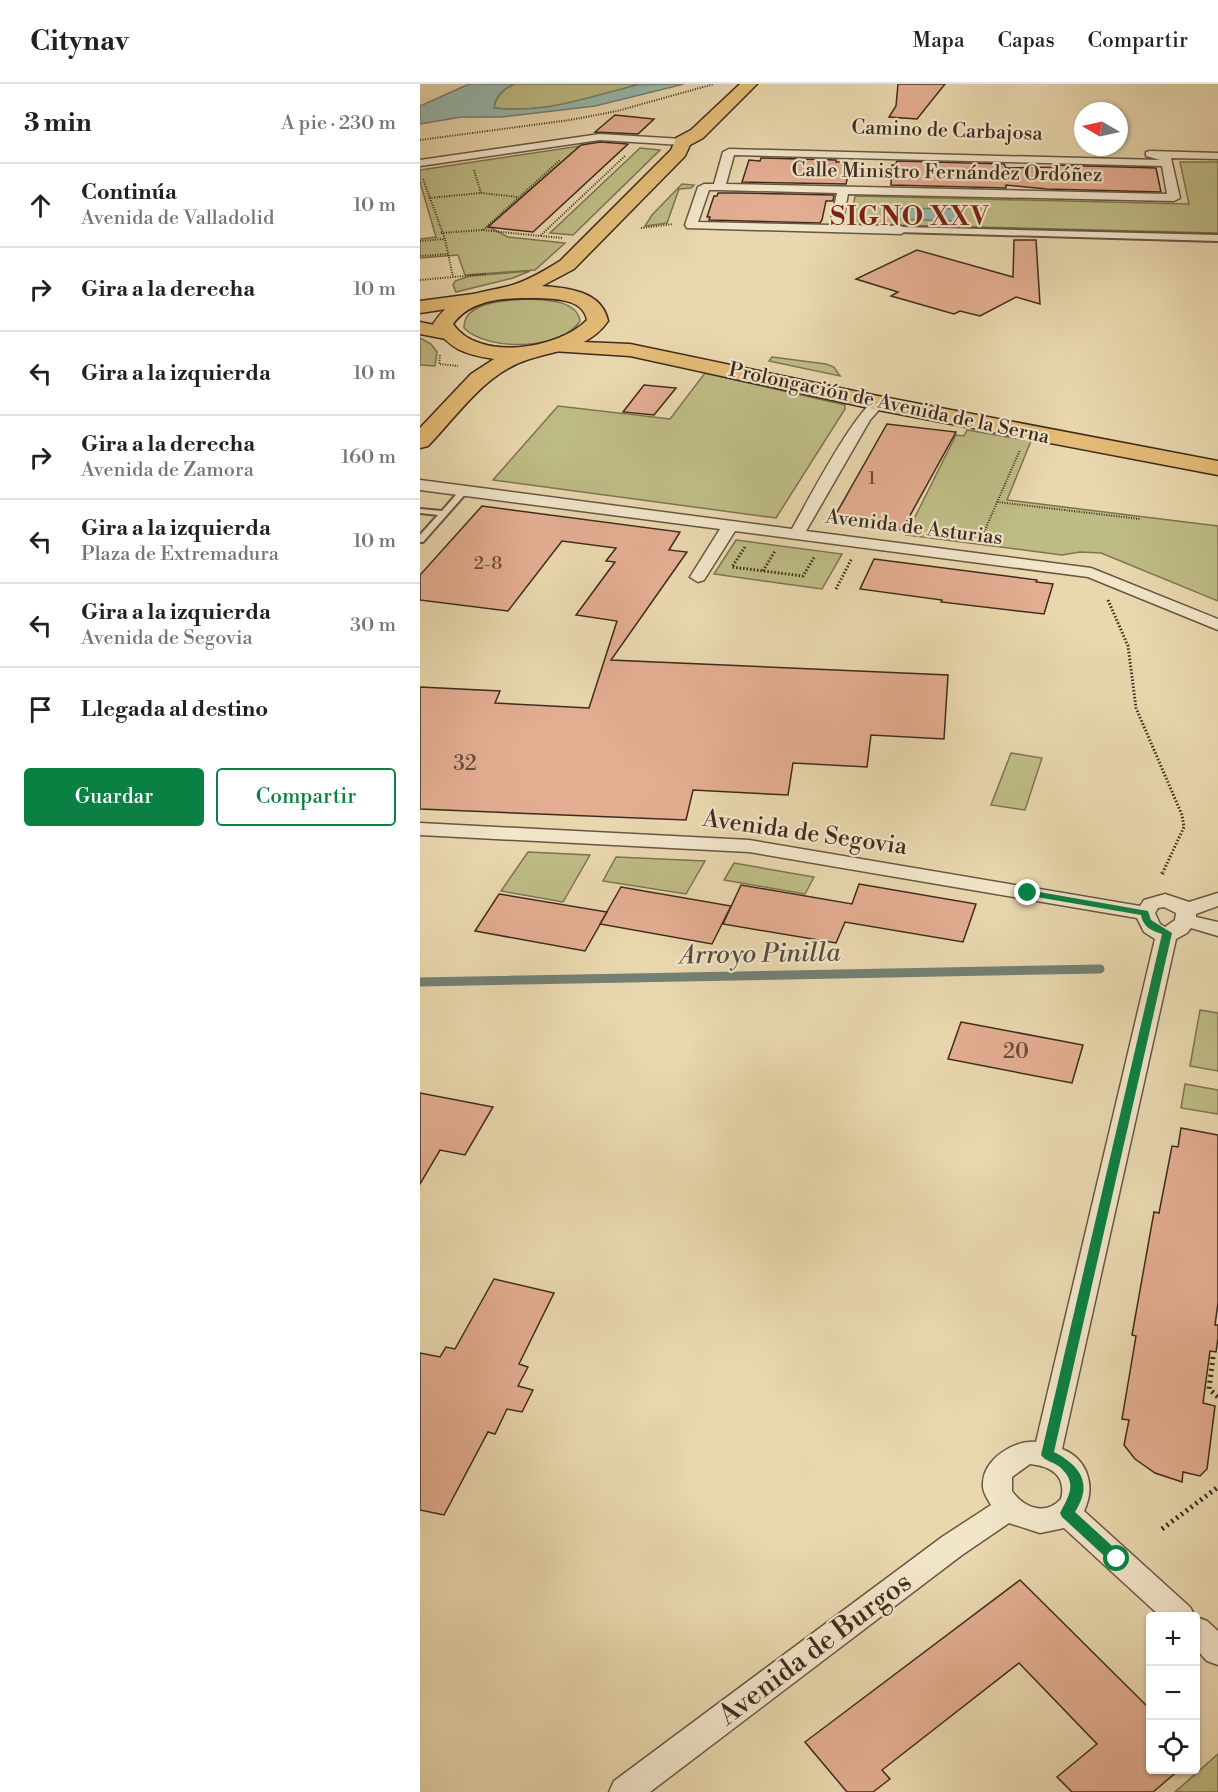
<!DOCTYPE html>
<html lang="es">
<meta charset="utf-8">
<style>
:root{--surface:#fff;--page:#f6f6f6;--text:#202124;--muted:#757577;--line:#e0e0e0;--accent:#0b8043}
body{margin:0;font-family:"Libre Bodoni",serif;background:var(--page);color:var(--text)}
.controls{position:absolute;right:18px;bottom:18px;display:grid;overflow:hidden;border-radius:6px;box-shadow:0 2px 4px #0004}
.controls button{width:54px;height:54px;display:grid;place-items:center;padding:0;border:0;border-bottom:2px solid var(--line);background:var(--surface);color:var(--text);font:30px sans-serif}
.compass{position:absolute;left:654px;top:18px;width:54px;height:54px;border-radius:50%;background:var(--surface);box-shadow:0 2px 4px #0004;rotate:279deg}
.stop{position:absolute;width:18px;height:18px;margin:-14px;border:4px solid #0b8043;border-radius:50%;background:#fff}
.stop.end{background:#0b8043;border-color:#fff;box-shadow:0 2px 6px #0008}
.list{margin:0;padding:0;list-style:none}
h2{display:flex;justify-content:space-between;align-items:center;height:78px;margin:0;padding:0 24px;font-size:26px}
h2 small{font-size:20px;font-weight:400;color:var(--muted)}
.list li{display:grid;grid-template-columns:39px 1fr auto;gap:18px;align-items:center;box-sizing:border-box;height:84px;padding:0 24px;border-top:2px solid var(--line)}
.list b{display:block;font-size:22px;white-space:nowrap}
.list p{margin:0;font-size:20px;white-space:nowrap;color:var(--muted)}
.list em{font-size:20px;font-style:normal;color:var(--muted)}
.actions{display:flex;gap:12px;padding:18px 24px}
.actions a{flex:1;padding:14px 0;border:2px solid var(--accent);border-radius:6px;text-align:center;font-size:21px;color:var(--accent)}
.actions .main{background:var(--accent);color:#fff}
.icon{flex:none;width:33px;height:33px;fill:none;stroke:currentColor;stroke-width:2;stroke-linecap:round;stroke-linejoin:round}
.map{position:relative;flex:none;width:798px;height:1708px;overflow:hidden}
header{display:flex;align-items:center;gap:36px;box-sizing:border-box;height:84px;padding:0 30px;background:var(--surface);border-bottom:2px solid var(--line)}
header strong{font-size:28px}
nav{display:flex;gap:33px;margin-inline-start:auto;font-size:21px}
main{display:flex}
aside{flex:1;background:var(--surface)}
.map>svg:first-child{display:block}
</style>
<header>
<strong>Citynav</strong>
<nav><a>Mapa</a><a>Capas</a><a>Compartir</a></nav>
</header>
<main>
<aside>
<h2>3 min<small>A pie · 230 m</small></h2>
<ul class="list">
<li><svg class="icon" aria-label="ahead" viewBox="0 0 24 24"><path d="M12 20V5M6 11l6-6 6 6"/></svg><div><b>Continúa</b><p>Avenida de Valladolid</p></div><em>10 m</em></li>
<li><svg class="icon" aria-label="right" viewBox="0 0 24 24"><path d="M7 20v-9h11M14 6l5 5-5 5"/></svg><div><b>Gira a la derecha</b></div><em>10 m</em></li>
<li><svg class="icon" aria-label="left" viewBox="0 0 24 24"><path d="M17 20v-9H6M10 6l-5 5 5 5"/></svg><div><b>Gira a la izquierda</b></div><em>10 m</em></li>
<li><svg class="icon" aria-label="right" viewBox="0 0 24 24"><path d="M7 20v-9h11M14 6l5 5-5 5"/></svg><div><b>Gira a la derecha</b><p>Avenida de Zamora</p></div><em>160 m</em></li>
<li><svg class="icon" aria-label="left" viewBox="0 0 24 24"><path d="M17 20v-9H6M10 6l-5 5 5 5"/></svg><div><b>Gira a la izquierda</b><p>Plaza de Extremadura</p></div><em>10 m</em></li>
<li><svg class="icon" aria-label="left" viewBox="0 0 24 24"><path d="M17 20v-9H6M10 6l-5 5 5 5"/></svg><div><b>Gira a la izquierda</b><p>Avenida de Segovia</p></div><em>30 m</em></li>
<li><svg class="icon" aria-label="arrive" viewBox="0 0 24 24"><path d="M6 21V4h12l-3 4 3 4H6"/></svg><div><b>Llegada al destino</b></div></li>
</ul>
<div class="actions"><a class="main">Guardar</a><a>Compartir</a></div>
</aside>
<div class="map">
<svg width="798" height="1708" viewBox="0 0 798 1708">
<rect width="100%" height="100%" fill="#e9d7ae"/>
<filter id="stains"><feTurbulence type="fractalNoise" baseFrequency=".00333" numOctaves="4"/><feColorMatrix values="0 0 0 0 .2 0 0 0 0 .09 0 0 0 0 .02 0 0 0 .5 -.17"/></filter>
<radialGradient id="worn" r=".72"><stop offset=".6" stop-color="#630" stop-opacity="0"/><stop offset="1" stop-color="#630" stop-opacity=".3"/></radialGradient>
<path fill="#bebc85" stroke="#7e7452" stroke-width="1.5" d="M95,0H218C173,16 123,29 74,24C75,13 84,4 95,0Z
M160,62L69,143L88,153L145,159L115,186L45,191L38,171L0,174V155L16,153L0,98V86Z
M220,64L240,66L153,151L130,149Z
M760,78H798V149L430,140L435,112L769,120Z
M262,100L274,101L271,104L259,105L247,139L225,142L232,131Z
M110,187L93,194L36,208L33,201L35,197L50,192Z
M108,215C126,216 157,216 160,237C142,266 68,268 44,244C43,217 89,216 108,215Z
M0,254L11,260L17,268L15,282L0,281Z
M352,273L406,280L414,283L420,292L349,277Z
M285,289L425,321V325L356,434L73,396L138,322L250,335Z
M547,346L611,357L587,416L798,442V517L681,469L660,468L642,471L486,451L536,351L544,352Z
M316,456L324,457L422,470L402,505L294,490Z
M591,669L622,674L605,726L571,721Z
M108,768L170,771L143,818L81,807Z
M196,773L285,777L266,810L183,797Z
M314,779L394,793L385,810L304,796Z
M780,926L798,929V987L770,982Z
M765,1000L798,1006V1030L761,1024Z
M798,1670V1708H755Z"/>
<path fill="#97b9ac" stroke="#738073" stroke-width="1.5" d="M49,0H95C84,4 75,13 74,24C127,30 167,13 217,1C231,0 249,0 264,0L175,22L82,33H41L0,40V22Z
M471,124L540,125L539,137L470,135Z"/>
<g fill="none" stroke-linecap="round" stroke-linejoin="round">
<path stroke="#738073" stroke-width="9" d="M0,898L680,885"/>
</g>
<path fill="#e3ad91" stroke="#3e2b1e" stroke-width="1.5" d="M478,0H525L497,35L469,33L476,22Z
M195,31L234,35L218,50L175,48Z
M180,58L208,60L113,148L68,143L161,61Z
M341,74L416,76V78H427L428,91L426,100L322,98L329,76L340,77Z
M477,77L584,80L586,84L634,83L633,81L736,84L741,108L627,105L586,101V104L471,101L472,81H475Z
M298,109H318L414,111L413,117H406L402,136L400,139L289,136L290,133H287L294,112H297Z
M594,156H616L620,220L596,213L560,232L540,227L534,230L471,212L478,208L436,195L497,166L593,193Z
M224,301L256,304L234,331L203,328Z
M467,340L536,348L482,446L412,437Z
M62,422L260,448L249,466L267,468L191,576L528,591L524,655L451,651L447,683L373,679L368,711L273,706L266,736L0,725V603L80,607L75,619L169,624L197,537L156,531L195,478L186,477L196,464L142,457L88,527L0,516V491Z
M454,475L617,496L616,498L633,500L624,530L521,518L522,516L440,505Z
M439,800L556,820L543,858L425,838L416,859L303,840L321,801L432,820Z
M201,803L311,822L292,860L180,840Z
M79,810L187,828L165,867L55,847Z
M541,938L663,961L652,999L528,975Z
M0,1009L73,1023L45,1071L20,1066L0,1100Z
M761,1044L798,1051V1219L795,1241H798V1254L796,1268L790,1267L783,1319L795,1322L787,1385L780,1392L763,1388L762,1398L735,1389L715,1375L704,1361L709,1336L702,1335L716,1252L712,1251L734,1128L739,1129L752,1062L758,1063Z
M74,1195L134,1209L99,1280L108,1283L98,1302L113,1306L102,1328L87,1325L75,1350L68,1348L24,1431L0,1426V1269L20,1273L26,1263L35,1265Z
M600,1496L730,1625V1686H759L733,1708H652L637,1693L677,1660L599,1579L462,1686L470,1695L453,1708H427L385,1658Z"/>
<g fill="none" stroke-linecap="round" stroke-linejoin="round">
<defs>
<path id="service" d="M41,405L48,407L3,458H0V451L18,431L0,429V425L22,427Z"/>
<path id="pedestrian" d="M481,143L798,151V157L478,148L476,146Z"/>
<path id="minor" d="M180,50L262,55L267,58L262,61L180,56L0,82V76Z
M309,65L740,76L726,72V68L730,67L798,69V75L751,74L760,114L754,117L428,110L422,141L481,142L487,146L481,150L267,144L265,141L278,103L284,100H294L303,68ZM314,71L742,82L747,110L306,100ZM289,106H299L417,109L410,141L278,138Z
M458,315L465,319L450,336L386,447L671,484L798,535V546L668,493L315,447L284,496L278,498L270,493L300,445L0,406V396L372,445C385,422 438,320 458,315Z
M0,739L329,756L720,822L724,816L745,810L769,818L798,809V822L776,830V833L798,838V852L771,844L767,849L756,855L642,1365C668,1375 676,1403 664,1427L770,1523L775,1532H740L644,1444L620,1449L589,1439L542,1471L230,1708H189L194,1697L522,1453L571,1421C567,1414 562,1407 563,1399C564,1375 594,1356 616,1358L735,855L724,848L717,834L329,768L0,751ZM744,823L756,829L755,836L745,843L740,840L735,829L738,824ZM610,1380C631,1382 647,1392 641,1415C625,1432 604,1424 592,1407V1393Z
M776,1533L787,1537L798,1547V1581L787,1577L776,1565Z"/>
<path id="primary" d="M53,210L60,212L63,216L60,220L0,229V217Z
M0,238L33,245L36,249L33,253L26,255L0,250Z
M139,257L210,260L458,312L798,377V391L458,326L210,272L132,267L128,263L132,259Z"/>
<path id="trunk" d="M320,0H337L283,54L270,61L265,72L154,185L122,202C148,204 182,207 188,237C164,272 120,265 87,285C56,303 33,336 8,362L0,364V344L51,290L74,275C44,270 30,266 13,240C34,209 52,211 85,203C104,199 124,187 140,177L251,66L256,54L271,46ZM116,214C134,215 163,214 167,236C139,265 59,278 33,240C52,214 87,214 116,214Z"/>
</defs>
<use href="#service" stroke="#695642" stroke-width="4"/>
<use href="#pedestrian" stroke="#695642" stroke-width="4"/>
<use href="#minor" stroke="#695642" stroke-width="3"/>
<use href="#primary" stroke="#3e2b1e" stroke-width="3"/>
<use href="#trunk" stroke="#3e2b1e" stroke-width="3"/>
<path stroke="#3e2b1e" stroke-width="2" stroke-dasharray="1 1.5" stroke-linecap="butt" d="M0,56L150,36L197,27L294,0
M54,86L61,109
M3,95L25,155L33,193
M9,114L61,109L98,113
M221,144L253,140
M63,146L140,76
M21,149L63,146L120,152L205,72
M121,152L143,154
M0,157L24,155
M0,172L28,170
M0,196L66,190
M20,271L19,280L38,282
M577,418L720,435
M561,455L600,366"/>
<path stroke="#3e2b1e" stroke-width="3" stroke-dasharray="1.5 2" stroke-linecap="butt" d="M325,463L312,483L383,492L395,472
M343,487L355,467
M416,505L432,474
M688,516L708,562L716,624L762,731L764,743L743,788"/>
<path stroke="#3e2b1e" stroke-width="4" stroke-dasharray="1.5 3" stroke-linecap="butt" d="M742,790L744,787"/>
<path stroke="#3e2b1e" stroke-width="5" stroke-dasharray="2 4" stroke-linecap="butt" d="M793,1273L789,1305L798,1313
M742,1445L798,1403"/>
<use href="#service" fill="#f1e5ca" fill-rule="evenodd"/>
<use href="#pedestrian" fill="#f1e5ca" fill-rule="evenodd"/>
<use href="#minor" fill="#f1e5ca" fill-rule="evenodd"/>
<use href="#primary" fill="#e4bc77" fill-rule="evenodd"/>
<use href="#trunk" fill="#e4bc77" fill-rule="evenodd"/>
</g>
<path fill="#0b8043" d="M608,806L728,827L731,836L752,849L634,1368C661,1382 673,1400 655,1428L702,1471L704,1475L702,1479H692L642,1433L640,1429C648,1413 658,1400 641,1384C635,1378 626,1378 621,1371L742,850C732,847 723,843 721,831L605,811V807Z"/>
<g text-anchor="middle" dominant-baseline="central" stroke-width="4.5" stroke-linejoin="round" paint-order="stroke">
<g font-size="18" fill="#674c3b">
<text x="452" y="394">1</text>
<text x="68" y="479">2-8</text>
</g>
<g font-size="20" fill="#3e2b1e" stroke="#f1e5ca">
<text transform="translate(527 47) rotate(2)">Camino de Carbajosa</text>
<text transform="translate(527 89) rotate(1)">Calle Ministro Fernández Ordóñez</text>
<text transform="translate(469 320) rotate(12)">Prolongación de Avenida de la Serna</text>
<text transform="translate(494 444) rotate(7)">Avenida de Asturias</text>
</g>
<g font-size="21" fill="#674c3b">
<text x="45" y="680">32</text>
<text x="596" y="968">20</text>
</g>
<g font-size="24" fill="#3e2b1e" stroke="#f1e5ca">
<text transform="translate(385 749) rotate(8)">Avenida de Segovia</text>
</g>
<g font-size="26" font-weight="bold" letter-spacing="1.5" fill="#7a1f14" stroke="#f1e5ca">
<text x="490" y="133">SIGNO XXV</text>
</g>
<g font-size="26" font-style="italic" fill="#544e42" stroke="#f1e5ca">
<text transform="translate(340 870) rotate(-1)">Arroyo Pinilla</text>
</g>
<g font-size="28" fill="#3e2b1e" stroke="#f1e5ca">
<text transform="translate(395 1565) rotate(-37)">Avenida de Burgos</text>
</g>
</g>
<rect width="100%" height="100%" filter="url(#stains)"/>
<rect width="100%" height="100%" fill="url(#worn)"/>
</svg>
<div class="controls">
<button>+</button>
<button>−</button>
<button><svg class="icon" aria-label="locate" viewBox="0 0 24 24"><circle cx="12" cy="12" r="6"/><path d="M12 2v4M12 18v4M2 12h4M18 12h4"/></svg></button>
</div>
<svg class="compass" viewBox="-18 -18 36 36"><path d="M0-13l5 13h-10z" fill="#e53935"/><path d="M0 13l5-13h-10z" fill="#757577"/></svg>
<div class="stop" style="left:697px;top:1475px"></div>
<div class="stop end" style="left:608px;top:809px"></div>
</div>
</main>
